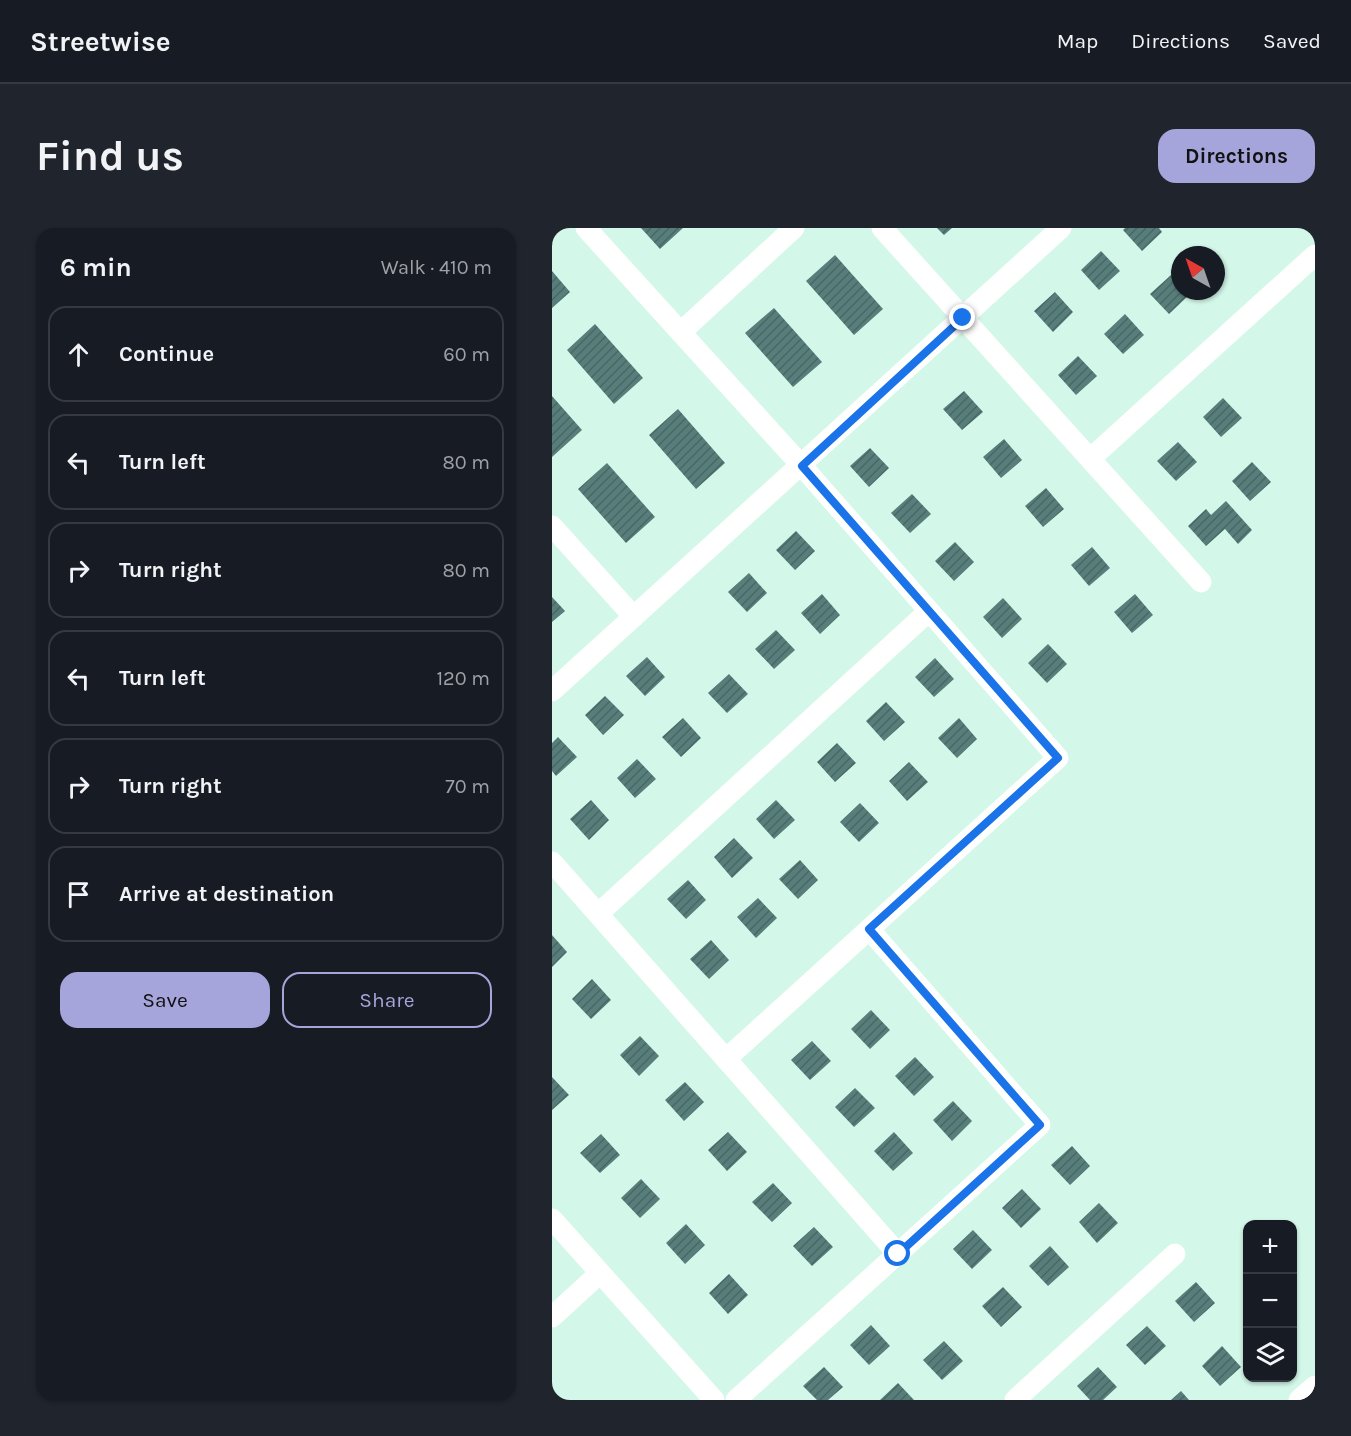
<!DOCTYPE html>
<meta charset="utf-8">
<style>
:root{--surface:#171b24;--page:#20242c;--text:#f1f3f6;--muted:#9ea1a6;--line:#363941;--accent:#a5a4db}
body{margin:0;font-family:Karla,sans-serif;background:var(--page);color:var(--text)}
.controls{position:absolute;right:18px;bottom:18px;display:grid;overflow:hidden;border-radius:12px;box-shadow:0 2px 4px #0004}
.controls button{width:54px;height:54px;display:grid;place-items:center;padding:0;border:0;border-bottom:2px solid var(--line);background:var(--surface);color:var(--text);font:30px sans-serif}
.compass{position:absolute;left:619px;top:18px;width:54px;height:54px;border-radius:50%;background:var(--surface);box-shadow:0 2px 4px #0004;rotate:320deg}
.stop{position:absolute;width:18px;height:18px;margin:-14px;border:4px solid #1a73e8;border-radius:50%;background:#fff}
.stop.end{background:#1a73e8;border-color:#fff;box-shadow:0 2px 6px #0008}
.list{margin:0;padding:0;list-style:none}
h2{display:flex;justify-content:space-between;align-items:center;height:78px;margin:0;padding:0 24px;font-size:26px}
h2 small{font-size:20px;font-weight:400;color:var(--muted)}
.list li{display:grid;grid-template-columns:39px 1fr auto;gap:18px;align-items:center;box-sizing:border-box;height:96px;margin:0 12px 12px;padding:0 12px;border:2px solid var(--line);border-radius:18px}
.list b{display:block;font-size:22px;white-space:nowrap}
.list em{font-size:20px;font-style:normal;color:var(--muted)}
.actions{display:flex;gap:12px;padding:18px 24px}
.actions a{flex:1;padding:14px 0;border:2px solid var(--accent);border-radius:18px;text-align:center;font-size:21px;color:var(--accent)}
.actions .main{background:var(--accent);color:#111}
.icon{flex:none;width:33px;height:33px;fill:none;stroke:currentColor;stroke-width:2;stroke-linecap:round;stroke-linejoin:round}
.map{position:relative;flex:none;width:763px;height:1172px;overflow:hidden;border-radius:18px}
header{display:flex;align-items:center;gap:36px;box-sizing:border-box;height:84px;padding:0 30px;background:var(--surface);border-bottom:2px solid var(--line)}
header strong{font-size:28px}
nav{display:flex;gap:33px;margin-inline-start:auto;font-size:21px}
.intro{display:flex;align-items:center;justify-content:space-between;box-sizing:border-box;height:144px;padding:0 36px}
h1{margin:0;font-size:42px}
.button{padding:15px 27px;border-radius:18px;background:var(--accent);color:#111;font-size:21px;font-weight:700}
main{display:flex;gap:36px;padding:0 36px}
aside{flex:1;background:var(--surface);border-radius:18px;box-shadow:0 2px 4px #0004}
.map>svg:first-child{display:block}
</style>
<header>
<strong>Streetwise</strong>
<nav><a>Map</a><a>Directions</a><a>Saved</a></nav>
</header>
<div class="intro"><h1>Find us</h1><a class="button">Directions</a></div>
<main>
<aside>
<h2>6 min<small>Walk · 410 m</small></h2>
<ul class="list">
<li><svg class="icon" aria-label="ahead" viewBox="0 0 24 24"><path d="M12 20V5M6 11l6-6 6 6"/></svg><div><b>Continue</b></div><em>60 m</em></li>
<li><svg class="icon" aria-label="left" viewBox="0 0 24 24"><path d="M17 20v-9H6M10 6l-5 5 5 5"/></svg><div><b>Turn left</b></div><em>80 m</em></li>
<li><svg class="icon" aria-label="right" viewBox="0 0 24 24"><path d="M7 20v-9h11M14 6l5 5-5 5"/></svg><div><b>Turn right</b></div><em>80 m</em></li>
<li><svg class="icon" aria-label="left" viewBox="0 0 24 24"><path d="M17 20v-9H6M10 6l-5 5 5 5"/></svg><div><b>Turn left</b></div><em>120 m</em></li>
<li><svg class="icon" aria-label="right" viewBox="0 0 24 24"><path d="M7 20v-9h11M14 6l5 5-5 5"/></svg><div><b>Turn right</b></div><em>70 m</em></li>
<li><svg class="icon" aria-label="arrive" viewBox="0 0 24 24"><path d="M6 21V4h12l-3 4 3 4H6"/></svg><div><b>Arrive at destination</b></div></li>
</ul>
<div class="actions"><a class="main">Save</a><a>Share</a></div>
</aside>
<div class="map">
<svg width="763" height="1172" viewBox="0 0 763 1172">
<defs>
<pattern id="building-hatch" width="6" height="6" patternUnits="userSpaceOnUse" patternTransform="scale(1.5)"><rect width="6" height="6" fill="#587e7b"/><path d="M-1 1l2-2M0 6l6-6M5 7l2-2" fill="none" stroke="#486765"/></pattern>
</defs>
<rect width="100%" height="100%" fill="#d3f7e8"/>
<path fill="url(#building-hatch)" d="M89,0H131L108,21Z
M385,0H400L392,7Z
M573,0H607L610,4L590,23L571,2Z
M549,23L568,43L547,62L529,42Z
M283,27L331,81L302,107L254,53Z
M0,43L18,64L0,80Z
M619,47L628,57V63H633L637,67L617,86L598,66Z
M503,64L521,84L501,104L482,83Z
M222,80L270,134L241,159L193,105Z
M573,86L592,107L571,126L552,106Z
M43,96L91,150L62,176L15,122Z
M526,128L545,148L524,167L506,147Z
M412,163L431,184L410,202L391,181Z
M0,168L30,202L0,229Z
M671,170L690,190L669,209L651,189Z
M126,181L173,235L144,261L97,207Z
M452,211L470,232L449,250L431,229Z
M626,214L645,234L624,253L605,233Z
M318,220L337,240L317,259L298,238Z
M700,234L719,254L698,273L680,253Z
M55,235L103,289L74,315L26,261Z
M494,260L512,281L491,299L473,278Z
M360,266L379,286L358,305L339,285Z
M674,273L700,302L686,316L673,301L654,318L636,298L654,281L659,287Z
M244,303L263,323L243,342L224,322Z
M403,314L422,334L402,353L383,333Z
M540,319L558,340L537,358L519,337Z
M197,345L215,365L195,384L176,364Z
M270,366L288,387L268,406L249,385Z
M583,366L601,387L580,405L562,384Z
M0,369L13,383L0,394Z
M451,370L470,391L450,410L431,389Z
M224,402L243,422L222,441L203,421Z
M496,416L515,436L495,455L476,435Z
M95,429L113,449L93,468L74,448Z
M383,430L402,451L382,469L363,449Z
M177,446L196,466L175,485L156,465Z
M53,468L72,487L51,507L33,487Z
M334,474L353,494L332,513L314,493Z
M131,490L149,510L129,529L110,509Z
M407,490L425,511L405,530L386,510Z
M6,509L25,529L4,548L0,543V515Z
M285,515L304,535L283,554L265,534Z
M85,531L104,551L83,570L65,550Z
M357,534L376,554L355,573L337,553Z
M39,572L57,592L37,612L18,591Z
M224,572L243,592L222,611L204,591Z
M308,575L327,595L307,614L288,594Z
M182,610L201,630L180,650L162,629Z
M248,632L266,652L246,671L227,651Z
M136,652L154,672L134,691L115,671Z
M206,670L225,690L204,710L185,689Z
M0,707L15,724L0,739Z
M159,712L177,732L157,751L138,731Z
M40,751L59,772L39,791L20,771Z
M319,782L338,802L318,821L299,801Z
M88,808L107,828L87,848L68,827Z
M260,813L279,833L258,852L239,832Z
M363,829L382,849L362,868L343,848Z
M0,849L17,867L0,882Z
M133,854L152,874L132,893L113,872Z
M303,860L323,880L302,899L283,879Z
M401,873L420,893L400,913L381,892Z
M176,904L195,924L175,943L156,922Z
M342,904L361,925L341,943L322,923Z
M49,906L68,927L48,945L28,925Z
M520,918L538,938L518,957L499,937Z
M89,951L108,971L88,990L69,970Z
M221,955L240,975L220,994L200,974Z
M470,961L489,981L469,1000L450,980Z
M547,975L566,995L545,1015L527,994Z
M134,996L153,1017L133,1036L114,1015Z
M262,999L281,1019L260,1038L241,1018Z
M421,1002L440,1022L420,1041L401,1021Z
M498,1018L517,1039L496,1058L477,1038Z
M177,1046L196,1067L176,1086L157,1065Z
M644,1054L663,1075L642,1094L623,1073Z
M451,1059L470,1079L449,1099L430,1078Z
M319,1097L338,1118L317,1137L298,1117Z
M595,1098L614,1118L593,1137L574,1117Z
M392,1113L411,1133L390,1152L371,1132Z
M670,1118L689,1139L668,1158L650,1138Z
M272,1139L291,1159L276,1172H265L251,1158Z
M546,1139L565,1159L551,1172H538L525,1158Z
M346,1155L362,1172H328Z
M629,1163L637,1172H619Z"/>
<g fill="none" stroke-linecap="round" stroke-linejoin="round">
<path stroke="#fff" stroke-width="21" d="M34,0L250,238L506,530L174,831
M330,0L649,354
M129,104L242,0
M538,231L763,27
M0,298L82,389
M0,463L509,0
M0,634L346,1026
M46,686L377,383
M0,991L162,1172
M0,1089L48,1045
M184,1172L488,897L317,701
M463,1172L623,1026
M747,1172L763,1158"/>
</g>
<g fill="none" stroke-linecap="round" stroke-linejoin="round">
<path stroke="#1a73e8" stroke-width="8" d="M346,1026L488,897L317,701L506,530L250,238L411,90"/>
</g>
</svg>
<div class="controls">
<button>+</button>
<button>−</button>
<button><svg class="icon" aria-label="layers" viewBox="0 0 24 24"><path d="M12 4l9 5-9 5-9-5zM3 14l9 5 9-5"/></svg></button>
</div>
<svg class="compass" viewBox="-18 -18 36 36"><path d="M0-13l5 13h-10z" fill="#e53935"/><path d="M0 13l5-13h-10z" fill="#9ea1a6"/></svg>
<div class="stop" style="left:346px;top:1026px"></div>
<div class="stop end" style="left:411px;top:90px"></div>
</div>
</main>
